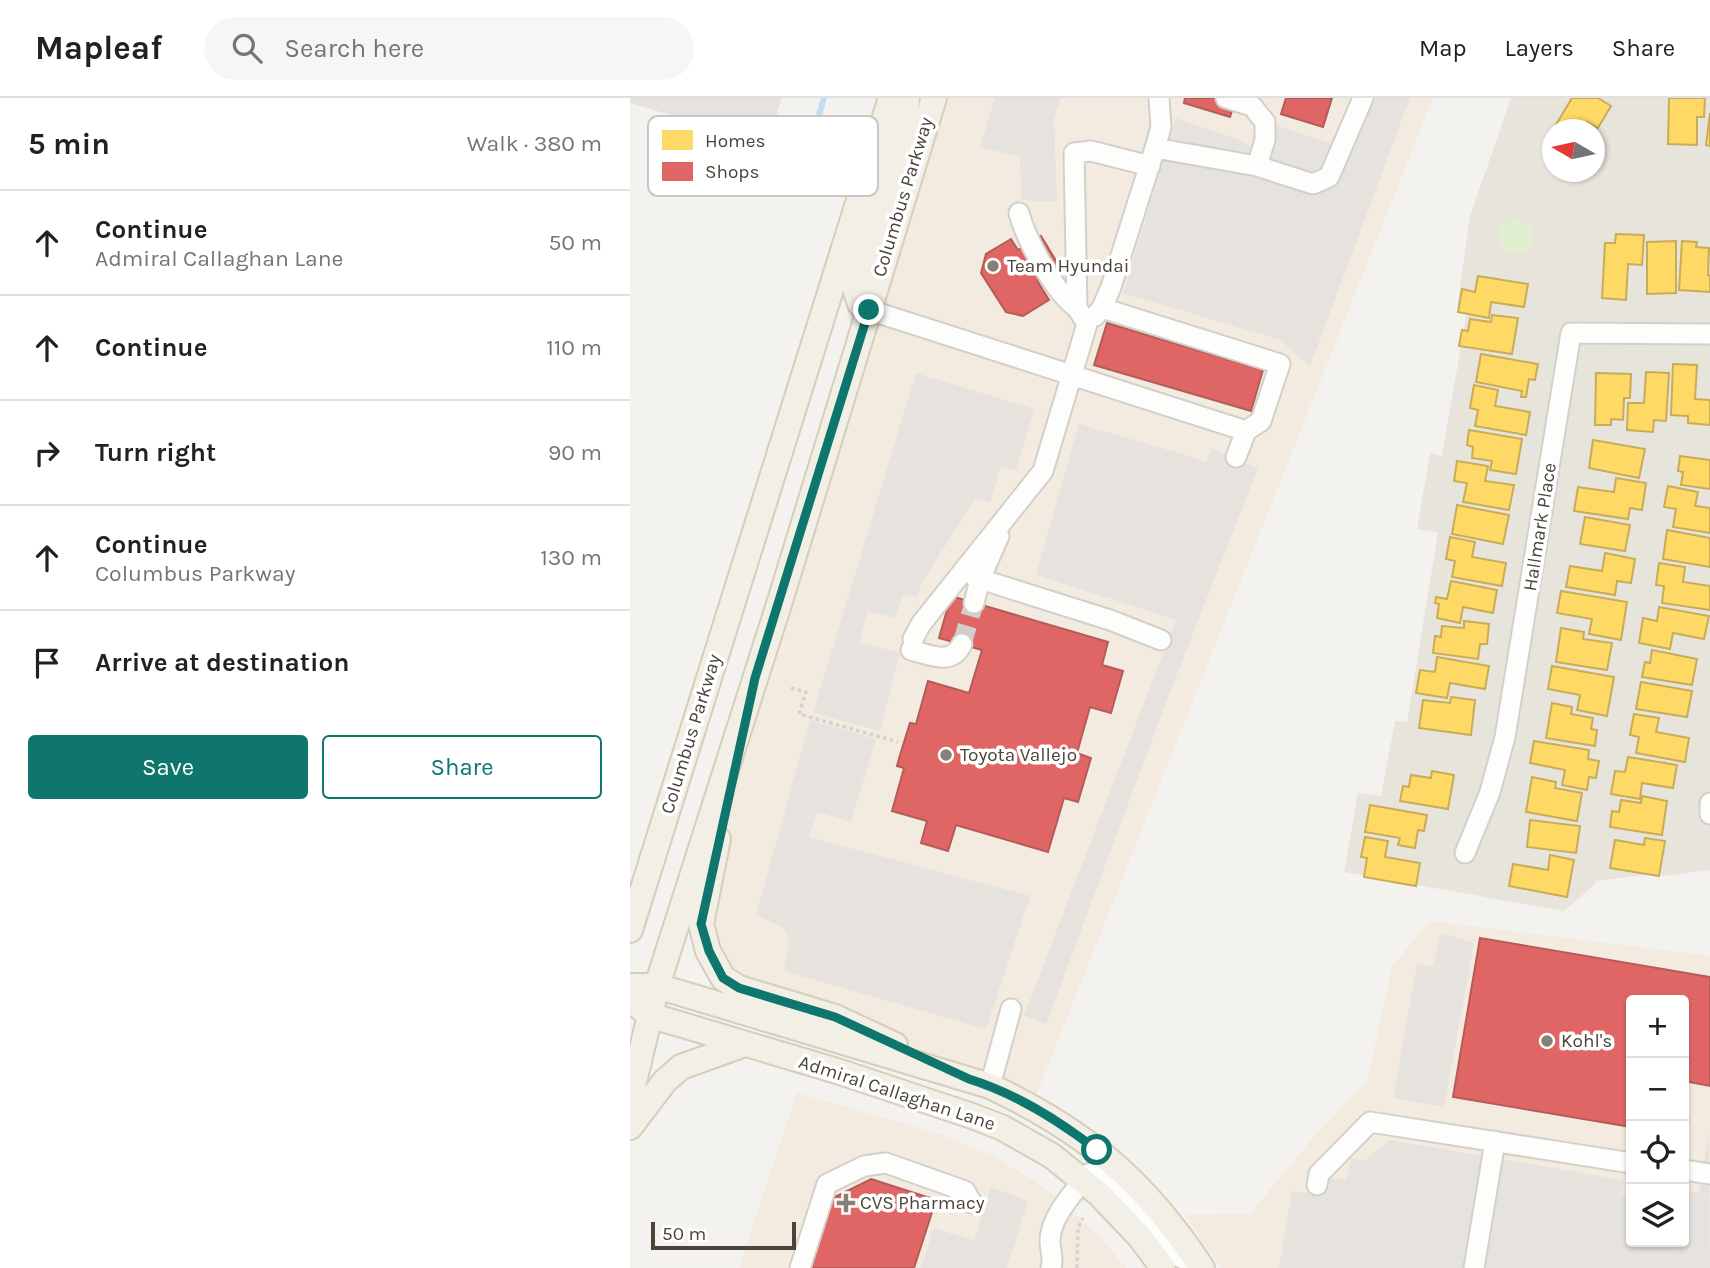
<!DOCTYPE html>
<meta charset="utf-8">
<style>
:root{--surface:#fff;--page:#f6f6f6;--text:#202124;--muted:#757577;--line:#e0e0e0;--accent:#0f766e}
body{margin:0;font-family:Karla,sans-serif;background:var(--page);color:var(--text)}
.controls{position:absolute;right:21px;bottom:21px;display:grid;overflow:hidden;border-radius:7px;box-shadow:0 2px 5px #0004}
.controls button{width:63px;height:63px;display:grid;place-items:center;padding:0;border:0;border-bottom:2px solid var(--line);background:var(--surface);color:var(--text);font:35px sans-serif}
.compass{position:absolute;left:912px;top:21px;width:63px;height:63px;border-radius:50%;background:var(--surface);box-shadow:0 2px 5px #0004;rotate:279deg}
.scale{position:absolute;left:21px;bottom:18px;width:145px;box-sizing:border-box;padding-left:7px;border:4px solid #4b4439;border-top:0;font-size:19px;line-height:24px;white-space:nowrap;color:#4b4439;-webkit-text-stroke:5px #fff;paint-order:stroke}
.stop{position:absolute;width:21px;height:21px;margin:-16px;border:5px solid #0f766e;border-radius:50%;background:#fff}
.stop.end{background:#0f766e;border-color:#fff;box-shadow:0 2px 7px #0008}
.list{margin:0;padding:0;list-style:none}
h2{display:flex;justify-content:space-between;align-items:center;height:91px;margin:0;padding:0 28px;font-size:30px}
h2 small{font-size:23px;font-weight:400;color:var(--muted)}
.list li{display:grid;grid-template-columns:46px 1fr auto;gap:21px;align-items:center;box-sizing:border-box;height:105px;padding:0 28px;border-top:2px solid var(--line)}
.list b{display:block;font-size:26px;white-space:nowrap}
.list p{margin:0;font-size:23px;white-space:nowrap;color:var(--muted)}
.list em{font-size:23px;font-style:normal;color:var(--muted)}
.actions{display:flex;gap:14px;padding:21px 28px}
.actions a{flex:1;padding:16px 0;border:2px solid var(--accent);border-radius:7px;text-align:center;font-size:24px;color:var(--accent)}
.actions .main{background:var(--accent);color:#fff}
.icon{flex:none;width:38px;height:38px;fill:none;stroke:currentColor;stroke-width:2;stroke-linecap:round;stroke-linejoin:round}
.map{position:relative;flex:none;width:1080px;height:1170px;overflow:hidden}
header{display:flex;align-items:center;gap:42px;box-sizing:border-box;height:98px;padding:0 35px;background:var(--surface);border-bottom:2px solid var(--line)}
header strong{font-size:33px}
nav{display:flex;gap:38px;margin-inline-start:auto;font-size:24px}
.search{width:490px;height:63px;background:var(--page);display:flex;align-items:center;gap:18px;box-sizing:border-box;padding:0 24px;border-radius:38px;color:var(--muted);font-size:26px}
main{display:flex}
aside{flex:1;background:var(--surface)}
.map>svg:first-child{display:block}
</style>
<header>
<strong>Mapleaf</strong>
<div class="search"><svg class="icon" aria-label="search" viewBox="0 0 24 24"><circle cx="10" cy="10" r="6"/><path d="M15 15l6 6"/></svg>Search here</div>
<nav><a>Map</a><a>Layers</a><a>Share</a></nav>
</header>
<main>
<aside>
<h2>5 min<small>Walk · 380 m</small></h2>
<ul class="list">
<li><svg class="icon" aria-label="ahead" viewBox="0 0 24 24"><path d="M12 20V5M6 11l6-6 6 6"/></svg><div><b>Continue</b><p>Admiral Callaghan Lane</p></div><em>50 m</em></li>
<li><svg class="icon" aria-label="ahead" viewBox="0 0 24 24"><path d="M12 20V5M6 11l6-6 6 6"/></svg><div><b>Continue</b></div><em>110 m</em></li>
<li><svg class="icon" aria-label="right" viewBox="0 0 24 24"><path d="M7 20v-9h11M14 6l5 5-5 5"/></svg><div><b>Turn right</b></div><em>90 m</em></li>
<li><svg class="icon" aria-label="ahead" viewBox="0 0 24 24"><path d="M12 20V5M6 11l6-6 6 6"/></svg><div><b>Continue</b><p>Columbus Parkway</p></div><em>130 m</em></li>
<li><svg class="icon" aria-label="arrive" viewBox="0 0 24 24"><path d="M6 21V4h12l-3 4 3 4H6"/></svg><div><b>Arrive at destination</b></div></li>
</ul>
<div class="actions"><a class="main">Save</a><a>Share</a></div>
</aside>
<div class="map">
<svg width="1080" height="1170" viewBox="0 0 1080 1170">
<rect width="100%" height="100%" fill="#f4f2ee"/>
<path fill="#e7e4dc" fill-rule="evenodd" d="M881,0H1080V772L1034,778L1022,776L965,783V786L934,813L714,774L728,695L751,698L765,623L777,624L808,434L787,431L800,355L812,358L837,213L827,211L840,118ZM922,32H964V74H922Z"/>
<path fill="#f3ebdf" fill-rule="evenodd" d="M304,0H803L402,1008L109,890L78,853L82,770L125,580Z
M800,823L1080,858V1170H591L554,1117L621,1115L684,1038L737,984L762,868ZM1001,902H1054V1144H1001Z
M167,995L311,1036L361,1057L405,1083L428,1100L469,1138L496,1170H109Z"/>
<path fill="#e6e2de" d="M0,0H152L137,46L0,5Z"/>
<path fill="#e1eecf" d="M869 139a17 17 0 1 1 34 0a17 17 0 1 1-34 0Z"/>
<path fill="#e6e3df" d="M365,0H431L424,20L427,104L391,102L390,59L350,49Z
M736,0H780L680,268L650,242L493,195L546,20L610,42L636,58L645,27L715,50Z
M286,275L404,311L386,372L371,369L360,405L345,401L291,486L287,500L273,496L265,520L238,513L229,544L270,555L250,633L183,615Z
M449,326L556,357L576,365L582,351L628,370L542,589L416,926L394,918L546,522L406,477Z
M180,622L246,641L221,724L187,714L179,739L400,798L356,931L154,873L159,843L154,830L126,817Z
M811,835L844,845L814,1009L763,1000L787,866L803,869Z
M1079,1033L1080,1170H649L662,1093L677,1095L700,1080L716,1082L721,1060L736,1062L759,1042L993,1082L991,1098L1001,1100V1144H1054V1092L1069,1095Z
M361,1089L398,1103L377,1170H291L304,1130L344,1143Z"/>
<path fill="#ffd966" stroke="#c9ac58" stroke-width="2" d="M942,0H968L981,8L968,30L957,24L953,32H927L924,30Z
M1039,0H1075L1074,19H1067V47L1038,46Z
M1080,15V48L1076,47Z
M986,136L1014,137L1012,167L998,166L996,202L972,200L975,145H985Z
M1046,143V195L1017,196V144Z
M1052,143L1067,144L1066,149L1079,150L1078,177L1080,178V194L1049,192Z
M848,178L898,186L894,209L861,204L859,220L828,214L832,191L845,194Z
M862,217L888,220L882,256L829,248L832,232L838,233L840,221L861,224Z
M851,256L908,266L905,282L899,281L896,299H891L892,293L846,284Z
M1043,266L1067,267L1065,301L1080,302V327L1058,325V318L1041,317Z
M1016,274L1039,275L1036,323L1024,322L1023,334L997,332L998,305H1014Z
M966,275L1001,276L1000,300H994L993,322L981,321V327H965Z
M844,287L868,292L865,308L900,314L896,337L845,328L848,312L840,310Z
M839,332L892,341L886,376L860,372L862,363L842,360L843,349L837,347Z
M963,342L1015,351L1009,380L959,370Z
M1050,358L1080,362V391L1051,387L1053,374L1048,373Z
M827,363L858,368L855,383L884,387L879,412L833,404L837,385L824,383Z
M986,380L1016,385L1012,412L1000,410L998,421L944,413L948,389L984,394Z
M1038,388L1068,394L1065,408L1080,410V435L1043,429L1046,411L1034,409Z
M827,407L879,417L873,446L822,436Z
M955,419L1000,427L995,453L950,446Z
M1037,432L1080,440V469L1033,461Z
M820,439L845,444L842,459L876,465L872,488L822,479L825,463L816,461Z
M975,455L1005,461L1001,485L987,483L985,497L936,489L940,468L972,473Z
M1029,465L1055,469L1053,484L1080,488V512L1032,505L1034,488L1026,487Z
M821,483L867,492L863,515L833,509L830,525L807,520L809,506L805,505L806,499L817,501Z
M931,493L997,504L991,542L959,536L962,521L927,515Z
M1029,509L1079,518L1074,541L1043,535L1040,551L1009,545L1013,520L1027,523Z
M834,523L859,526L857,546H850L848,561L803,555L805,538L811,539L812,528L834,530Z
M931,530L954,534L953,541L982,545L977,572L926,564Z
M1022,552L1067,561L1062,587L1012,579L1015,564L1020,565Z
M807,559L859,568L855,591L820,585L817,600L786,595L790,572L805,574Z
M922,568L984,579L977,618L947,612L950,597L918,591Z
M1011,584L1062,593L1057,619L1006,611Z
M821,599L845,602L841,637L789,630L793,602L820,605Z
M922,605L942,609L941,616L963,620L961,631L967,632L965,648L916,640Z
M1004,616L1029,620L1026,634L1059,640L1055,664L1006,655L1009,639L1000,637Z
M904,643L959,652L958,661L969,663L966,680L959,679L957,692L932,687L935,672L900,665Z
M998,659L1047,667L1043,690L1012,685L1010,701L981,696L985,673L995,674Z
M802,673L824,677L818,711L770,703L773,688L779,689L781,677L801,680Z
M902,679L926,684L925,690L952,695L947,723L896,714Z
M1012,698L1037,703L1032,737L980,729L982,713L989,714L991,702L1011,705Z
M740,707L797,717L794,733L788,732L785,750L768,747L770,740L735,734Z
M900,722L950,728L946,755L897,749Z
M735,739L758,743L755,759L790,765L786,788L734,779L737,760L731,759Z
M1015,740L1035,743L1029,778L980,770L985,742L1014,747Z
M920,757L944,762L937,799L879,788L883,766L918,772Z"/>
<path fill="#e06666" stroke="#b35c58" stroke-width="2" d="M555,0H606L600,19L554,5Z
M656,0H702L693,29L651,16Z
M411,138L431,171L408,184L419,202L393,218L376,214L351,175L356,156L381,141L388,152Z
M477,225L633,272L621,313L464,267Z
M321,498L478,544L472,567L493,573L481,615L460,609L447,655L461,660L448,704L434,700L418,754L326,727L318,753L291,745L297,723L262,713L274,670L267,668L270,657L280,625L286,626L298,583L339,595L352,552L309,540Z
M850,840L1080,879V988L1054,983V902H1001V1029L823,999Z
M241,1081L306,1102L284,1170H179L201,1101Z"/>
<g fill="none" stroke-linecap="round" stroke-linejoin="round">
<path stroke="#c0ddf1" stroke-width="6" d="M174,66L194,0"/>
<path stroke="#d2cfca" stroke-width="19" stroke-dasharray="19 10" stroke-linecap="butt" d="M332,546L344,505"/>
<defs>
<path id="minor" d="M596,0L622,8L635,24V42L627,68
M525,50L627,68L683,86L699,79L733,0
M389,115C396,142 425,195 447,210
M472,210L650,266L631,323L616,333L606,359
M239,212L616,333
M465,218L472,210L481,189L525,50L531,29L529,0
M334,472L350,481L480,522L531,542
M344,505L350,481L369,438
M283,541L291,526L413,373L457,226L447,210L444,55L461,53L520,68
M281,552C300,557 322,568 332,546
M1080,705V716
M835,755L860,694L875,639L941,235L1080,236
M360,988L381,911
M1054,1072L1080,1076
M687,1087L689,1076L740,1024L1001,1065
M170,1170L197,1086L234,1068L256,1065L335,1093L342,1105
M421,1170C424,1160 420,1153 420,1143C420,1119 444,1094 458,1076L464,1074L471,1076L516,1120L548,1158L571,1170
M844,1170L865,1043"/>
<path id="major" d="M239,212L230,206L225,190L276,13L277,0
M88,741L71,826L78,853L93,880L109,890L205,919L265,947
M0,832L261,0
M0,888H27L360,988C455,1033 514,1082 572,1170
M6,906L19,917L207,973L342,1018L373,1030L422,1058L469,1096L510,1139L533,1170
M0,1001L27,888L150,503L304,0
M0,1029L35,983L51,969L115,946"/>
</defs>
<use href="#minor" stroke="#d2d0cb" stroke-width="23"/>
<use href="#major" stroke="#d6cebb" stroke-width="28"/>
<path stroke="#d3d2cc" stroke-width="3.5" stroke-dasharray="3.5 3.5" stroke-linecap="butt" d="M161,590L176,594L169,616L268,644
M447,1170L448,1130L453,1120"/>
<use href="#minor" stroke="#fdfdfc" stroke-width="19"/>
<use href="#major" stroke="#f2efe6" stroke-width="24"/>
</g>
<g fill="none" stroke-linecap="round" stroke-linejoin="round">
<path stroke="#0f766e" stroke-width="9" d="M239,212L125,580L71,826L79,853L93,880L109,890L205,919L339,981C387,996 428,1022 467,1052"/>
</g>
<g fill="#868178" stroke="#fff" stroke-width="2.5">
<circle cx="363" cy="168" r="7"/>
<circle cx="316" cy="657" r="7"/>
<circle cx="917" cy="943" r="7"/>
<path d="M212.5 1094.5h7v7h7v7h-7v7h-7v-7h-7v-7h7z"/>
</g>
<g text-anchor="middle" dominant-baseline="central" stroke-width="7" stroke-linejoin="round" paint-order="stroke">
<g font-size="19" fill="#4b4439" stroke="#fff">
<text transform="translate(273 99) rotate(-73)">Columbus Parkway</text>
<text transform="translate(910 429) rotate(-81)">Hallmark Place</text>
<text transform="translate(61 636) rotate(-73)">Columbus Parkway</text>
<text transform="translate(267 995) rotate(18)">Admiral Callaghan Lane</text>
</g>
<g font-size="19" fill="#4b4439" stroke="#fff" text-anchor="start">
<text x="377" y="168">Team Hyundai</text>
<text x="330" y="657">Toyota Vallejo</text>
<text x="931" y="943">Kohl's</text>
<text x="230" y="1105">CVS Pharmacy</text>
</g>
</g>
<rect x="18" y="18" width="230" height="80" rx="10" fill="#fff" stroke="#c9c7c4" stroke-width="2"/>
<rect x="32" y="32" width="31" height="20" fill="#ffd966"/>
<rect x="32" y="64" width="31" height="19" fill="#e06666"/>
<g font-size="19" fill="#4b4439">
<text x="75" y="49">Homes</text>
<text x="75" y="80">Shops</text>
</g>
</svg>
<div class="controls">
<button>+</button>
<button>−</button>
<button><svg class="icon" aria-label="locate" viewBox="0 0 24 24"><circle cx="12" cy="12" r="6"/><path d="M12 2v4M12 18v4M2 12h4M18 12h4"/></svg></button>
<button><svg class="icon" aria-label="layers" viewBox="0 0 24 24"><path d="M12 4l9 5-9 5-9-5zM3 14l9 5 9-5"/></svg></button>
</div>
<svg class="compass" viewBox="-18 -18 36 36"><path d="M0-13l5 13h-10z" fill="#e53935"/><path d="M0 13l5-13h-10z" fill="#757577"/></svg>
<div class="scale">50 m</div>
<div class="stop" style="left:467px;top:1052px"></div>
<div class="stop end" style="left:239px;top:212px"></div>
</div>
</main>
